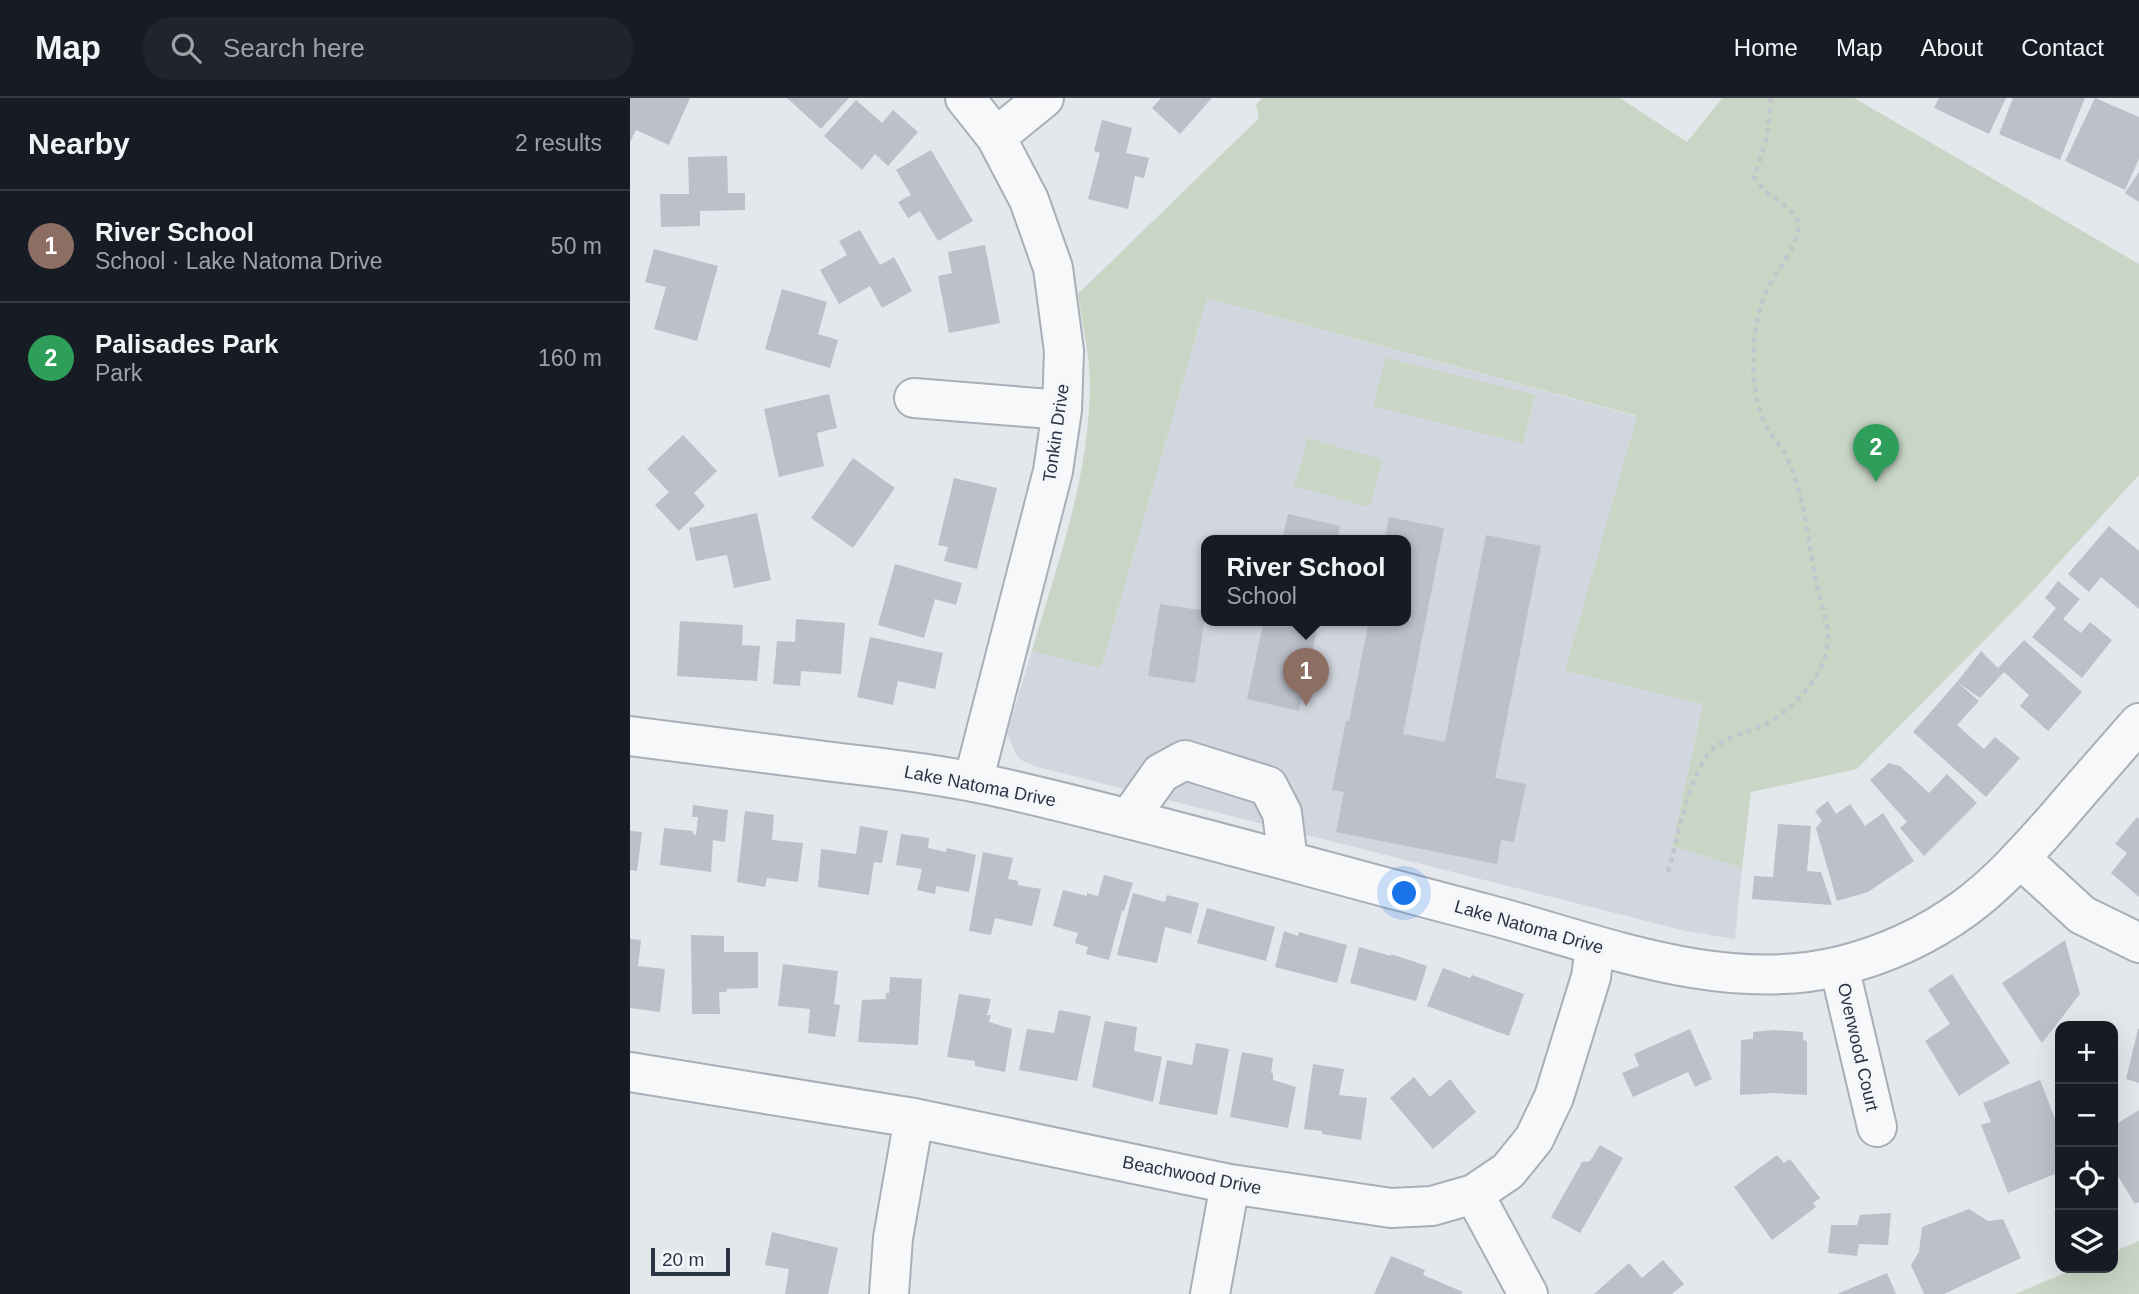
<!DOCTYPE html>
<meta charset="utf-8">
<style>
:root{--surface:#171b24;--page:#20242c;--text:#f1f3f6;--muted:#9ea1a6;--line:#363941;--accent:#d1495b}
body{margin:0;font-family:Arial,sans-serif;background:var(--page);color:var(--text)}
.controls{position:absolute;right:21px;bottom:21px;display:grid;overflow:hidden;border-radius:14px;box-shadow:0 7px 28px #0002}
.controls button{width:63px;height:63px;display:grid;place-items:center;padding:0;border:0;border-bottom:2px solid var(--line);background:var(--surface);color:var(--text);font:35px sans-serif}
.scale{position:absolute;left:21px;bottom:18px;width:79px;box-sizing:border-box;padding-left:7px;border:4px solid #2b3445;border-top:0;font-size:19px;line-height:24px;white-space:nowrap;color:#2b3445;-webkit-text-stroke:5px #f4f6f9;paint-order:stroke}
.you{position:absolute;left:775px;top:796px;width:24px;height:24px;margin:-18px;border:5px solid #fff;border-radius:50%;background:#1a73e8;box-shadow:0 0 0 10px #1a73e833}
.badge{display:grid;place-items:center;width:46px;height:46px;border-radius:50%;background:var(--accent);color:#fff;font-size:23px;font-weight:700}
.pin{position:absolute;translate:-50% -58px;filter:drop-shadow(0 2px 4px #0008)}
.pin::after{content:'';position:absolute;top:37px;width:24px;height:21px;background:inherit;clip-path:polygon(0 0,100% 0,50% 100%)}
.popup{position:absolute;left:571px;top:437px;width:210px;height:91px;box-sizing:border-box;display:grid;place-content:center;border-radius:14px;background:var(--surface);filter:drop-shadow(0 2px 5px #0005);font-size:23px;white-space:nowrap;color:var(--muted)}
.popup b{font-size:26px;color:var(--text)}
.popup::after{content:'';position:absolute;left:50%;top:100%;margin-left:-14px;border:14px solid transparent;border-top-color:var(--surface)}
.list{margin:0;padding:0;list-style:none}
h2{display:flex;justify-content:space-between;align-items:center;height:91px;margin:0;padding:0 28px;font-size:30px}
h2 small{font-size:23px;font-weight:400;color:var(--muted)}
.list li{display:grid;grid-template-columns:46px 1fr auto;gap:21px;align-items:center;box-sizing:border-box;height:112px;padding:0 28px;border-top:2px solid var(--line)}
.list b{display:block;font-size:26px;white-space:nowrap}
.list p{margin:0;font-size:23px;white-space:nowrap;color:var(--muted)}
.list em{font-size:23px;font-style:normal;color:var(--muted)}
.icon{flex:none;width:38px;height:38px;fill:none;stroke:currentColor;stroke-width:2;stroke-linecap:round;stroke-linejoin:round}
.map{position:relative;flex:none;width:1509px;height:1196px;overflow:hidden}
header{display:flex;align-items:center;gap:42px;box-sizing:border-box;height:98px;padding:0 35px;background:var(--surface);border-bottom:2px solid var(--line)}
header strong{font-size:33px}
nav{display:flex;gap:38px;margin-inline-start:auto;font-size:24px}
.search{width:490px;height:63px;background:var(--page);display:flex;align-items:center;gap:18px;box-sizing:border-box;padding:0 24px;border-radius:28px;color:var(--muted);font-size:26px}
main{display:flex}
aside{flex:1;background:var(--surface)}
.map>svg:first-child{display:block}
</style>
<header>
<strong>Map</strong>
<div class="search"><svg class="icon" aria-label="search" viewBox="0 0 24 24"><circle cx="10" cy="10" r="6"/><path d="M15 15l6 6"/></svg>Search here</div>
<nav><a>Home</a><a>Map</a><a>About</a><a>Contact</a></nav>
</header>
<main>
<aside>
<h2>Nearby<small>2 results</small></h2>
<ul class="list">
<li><span class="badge" style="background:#8d6e63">1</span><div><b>River School</b><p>School · Lake Natoma Drive</p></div><em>50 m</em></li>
<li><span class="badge" style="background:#2e9e5b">2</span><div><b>Palisades Park</b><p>Park</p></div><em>160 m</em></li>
</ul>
</aside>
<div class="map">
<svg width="1509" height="1196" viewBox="0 0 1509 1196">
<rect width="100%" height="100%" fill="#e4e7ec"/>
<path fill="#d2d6de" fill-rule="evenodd" d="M577,200L1008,319L935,573L1073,606L1042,748L1112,770L1105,841L1056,833L404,668L391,662L386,656L377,635L402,553L471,569ZM576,442H776V522H576Z"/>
<path fill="#c9d6c5" d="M632,0H990L1057,44L1092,0H1224L1509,166V377L1401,495L1227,671L1121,694L1112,770L1042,748L1073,606L935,573L1007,318L577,200L471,570L402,553C428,464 459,380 460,287C460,257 452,226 448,196L629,20L626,7Z
M755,260L905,297L893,345L743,308Z
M678,340L753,362L739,409L664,388Z
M1509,1143V1196H1385L1447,1170H1483V1154Z"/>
<path fill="#bbc0ca" d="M0,0H60L39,47L6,32L0,44Z
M157,0H219L191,31Z
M531,0H582L550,36L522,10Z
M1309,0H1376L1359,36L1304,10Z
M1383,0H1455L1430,62L1369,36Z
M1465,0L1509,19V61L1495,92L1435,63Z
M226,2L252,25L263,12L288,34L258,68L245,56L232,72L194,38Z
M472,22L502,30L496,55L519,60L514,80L505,78L498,111L458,101L470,55L464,53Z
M301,52L343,123L308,143L290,113L278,120L268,104L281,97L266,72Z
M97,58L98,95H115V112L70,113V128L31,129L30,96H59L58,59Z
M1509,74V104L1495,95Z
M230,132L250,167L264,159L282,193L252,210L240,188L209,206L190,172L217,157L209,143Z
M355,147L370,225L319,235L308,178L322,175L318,154Z
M24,151L88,168L67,243L24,231L36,189L15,184Z
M152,191L197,204L188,236L208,242L200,270L135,251Z
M199,296L207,330L187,335L194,368L149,379L134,311Z
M53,337L87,373L64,395L75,408L49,433L25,407L39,394L17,371Z
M223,360L265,390L223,450L181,420Z
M324,380L367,390L347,471L314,463L318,449L308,447Z
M127,415L141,482L104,490L97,457L66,463L59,430Z
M658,416L710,428L707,442H652Z
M759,419L814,430L773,636L815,644L856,437L911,448L865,680L896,686L884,744L871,742L867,766L706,734L714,694L702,692L716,623H719L739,522H776V442H755Z
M1479,428L1509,453V511L1471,479L1459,494L1438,476Z
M265,466L332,485L326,507L305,501L294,540L248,527Z
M1428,483L1450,501L1433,521L1451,535L1460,524L1482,542L1452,580L1402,539L1426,510L1415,500Z
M530,506L576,513L565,585L518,578Z
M166,521L215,525L211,576L171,573L170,588L143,586L147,543L165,544Z
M634,522H689L669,613L617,601Z
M50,523L113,527L112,547L130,548L127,583L47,578Z
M240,539L313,555L305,591L268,583L263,607L227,599Z
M1394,542L1452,594L1418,633L1390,608L1399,597L1374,574L1350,600L1327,584L1349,603L1327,627L1354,651L1365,639L1390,660L1356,699L1283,634L1327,584L1351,553L1368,570Z
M1259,665L1270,668L1299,695L1317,676L1347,705L1294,758L1270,730L1277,724L1240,682Z
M1198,703L1206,716L1220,706L1235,728L1253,715L1284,763L1238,794L1207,803L1186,730L1192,723L1185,713Z
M63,707L98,712L95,744L83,742L81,774L30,767L34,730L63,733V736L66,737L68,719H62Z
M115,713L144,717L142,742L173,745L168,784L137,780L135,789L107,784Z
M1507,719L1509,721V799L1481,775L1497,755L1485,746Z
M1148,726L1181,728L1177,773L1191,774L1202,807L1122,801L1124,778L1143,779Z
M230,728L258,733L252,765L244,764L239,797L188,789L191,751L226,756Z
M0,733L12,734L7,773L0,772Z
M271,736L299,740L298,750L316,754L317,750L346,757L339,794L306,788L305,796L287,792L292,771L266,767Z
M353,754L383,760L378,781L388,783V787L411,791L402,828L365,820L361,837L339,833Z
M474,777L503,785L494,813H492L479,862L456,856L458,849L445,845L448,835L423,828L433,792L457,798V795L468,798Z
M503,795L535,804L537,797L569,805L561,836L535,829L527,865L487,857Z
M577,810L645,829L636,863L567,845Z
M654,833L668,838L669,834L717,847L707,885L645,869Z
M61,837L94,838V854H128V890L96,891L97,894H89L90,916H62Z
M0,841L11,842L8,868L35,871L30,914L0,910Z
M1435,842L1450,896L1412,945L1372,885Z
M729,849L761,858V856L797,868L786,903L720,885Z
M153,866L208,873L204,906L210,907L205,939L178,935L180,911L148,908Z
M813,870L840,880L842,877L894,896L879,938L797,908Z
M1322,876L1380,965L1329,998L1295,943L1320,926L1298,892Z
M260,879L292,881L288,947L228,944L232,902L256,901V895H259Z
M329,896L361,901L357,917H361L359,924L382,931L375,974L345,968V963L317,959Z
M429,912L461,918L447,983L389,972L397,931L424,935Z
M475,923L507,929L504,953L532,959L523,1004L462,989Z
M1060,931L1082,981L1065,989L1058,974L1003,999L992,975L1009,968L1004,956Z
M1508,931H1509V985L1496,981Z
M1144,932L1173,934V942L1177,943V997L1144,995L1110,997L1111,942L1123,941V934Z
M566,945L599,951L587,1017L529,1006L537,962L562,967Z
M612,954L643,960L641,975H643V982L666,989L658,1030L600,1019Z
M683,966L714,971L709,997L737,1000L731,1042L692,1036V1033L674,1031Z
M784,979L800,999L820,981L846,1014L803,1051L760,1000Z
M1410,982L1430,1034V1074L1378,1095L1351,1027L1361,1024L1353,1005Z
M1509,1012V1104L1505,1106L1483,1070V1028Z
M970,1047L993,1060L950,1135L921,1119L952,1064L960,1063Z
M1147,1057L1154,1065L1160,1061L1190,1100L1183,1105L1186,1109L1142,1142L1104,1089Z
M1339,1111L1358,1123L1373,1121L1391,1160L1314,1196H1294L1281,1167L1289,1154L1292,1129Z
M1261,1115L1258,1147L1229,1146L1227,1158L1198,1155L1201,1127H1227L1230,1117Z
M142,1134L208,1150L198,1196H155L159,1171L135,1167Z
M761,1158L795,1172L793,1177L833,1194L831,1196H744Z
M1033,1162L1054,1186L1042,1196H964L999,1165L1012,1180Z
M1257,1175L1266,1196H1207Z"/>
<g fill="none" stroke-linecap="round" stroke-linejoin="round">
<defs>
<path id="minor" d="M335,0L366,39L399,102L423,170L434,253L432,312L423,373L343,684
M366,39L414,0
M284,300L432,312
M0,638C68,647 136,655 203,664C263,671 322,678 381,692C541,729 698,775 857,816C970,846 1092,897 1210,868C1254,857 1298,837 1335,810C1368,786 1396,754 1423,724C1451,691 1480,658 1509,625
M499,720L531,675L555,662L638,688L652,715L658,763
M1390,760L1452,817L1509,845
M1209,868L1247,1029
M0,974L284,1020L600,1086L761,1110L802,1108L844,1096L878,1073L904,1041L924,999L961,879L965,849
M844,1096L898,1196
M259,1196L263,1140L284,1020
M580,1196L600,1086"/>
</defs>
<use href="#minor" stroke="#a9aeb7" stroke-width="42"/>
<path stroke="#c2c5cb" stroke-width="4.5" stroke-dasharray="5 5" stroke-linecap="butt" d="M1038,774C1047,742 1059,674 1083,651C1097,639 1115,635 1131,628C1159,615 1192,582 1197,550C1201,528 1191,508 1187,488C1178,448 1176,402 1159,364C1155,353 1145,343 1139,333C1124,309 1122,274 1124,246C1125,228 1130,206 1138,190C1146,173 1177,137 1166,119C1159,108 1147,103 1138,95C1132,90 1128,84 1124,79L1137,40L1141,0"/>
<use href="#minor" stroke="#f7f8fa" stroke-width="38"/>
</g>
<g text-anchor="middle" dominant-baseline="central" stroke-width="7" stroke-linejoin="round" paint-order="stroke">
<g font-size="18" fill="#2b3445" stroke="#f4f6f9">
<text transform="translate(426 335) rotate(-82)">Tonkin Drive</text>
<text transform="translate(350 688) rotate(11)">Lake Natoma Drive</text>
<text transform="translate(899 829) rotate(16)">Lake Natoma Drive</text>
<text transform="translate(1228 949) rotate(77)">Overwood Court</text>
<text transform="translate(562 1077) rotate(11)">Beachwood Drive</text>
</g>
</g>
</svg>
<div class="controls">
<button>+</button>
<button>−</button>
<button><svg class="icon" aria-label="locate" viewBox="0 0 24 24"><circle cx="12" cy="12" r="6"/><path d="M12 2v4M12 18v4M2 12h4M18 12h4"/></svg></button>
<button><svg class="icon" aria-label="layers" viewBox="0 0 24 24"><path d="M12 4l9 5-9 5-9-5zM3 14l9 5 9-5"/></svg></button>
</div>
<div class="scale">20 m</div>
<div class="you"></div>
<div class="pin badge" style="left:676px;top:608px;background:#8d6e63">1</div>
<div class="popup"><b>River School</b>School</div>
<div class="pin badge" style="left:1246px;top:384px;background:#2e9e5b">2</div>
</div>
</main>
